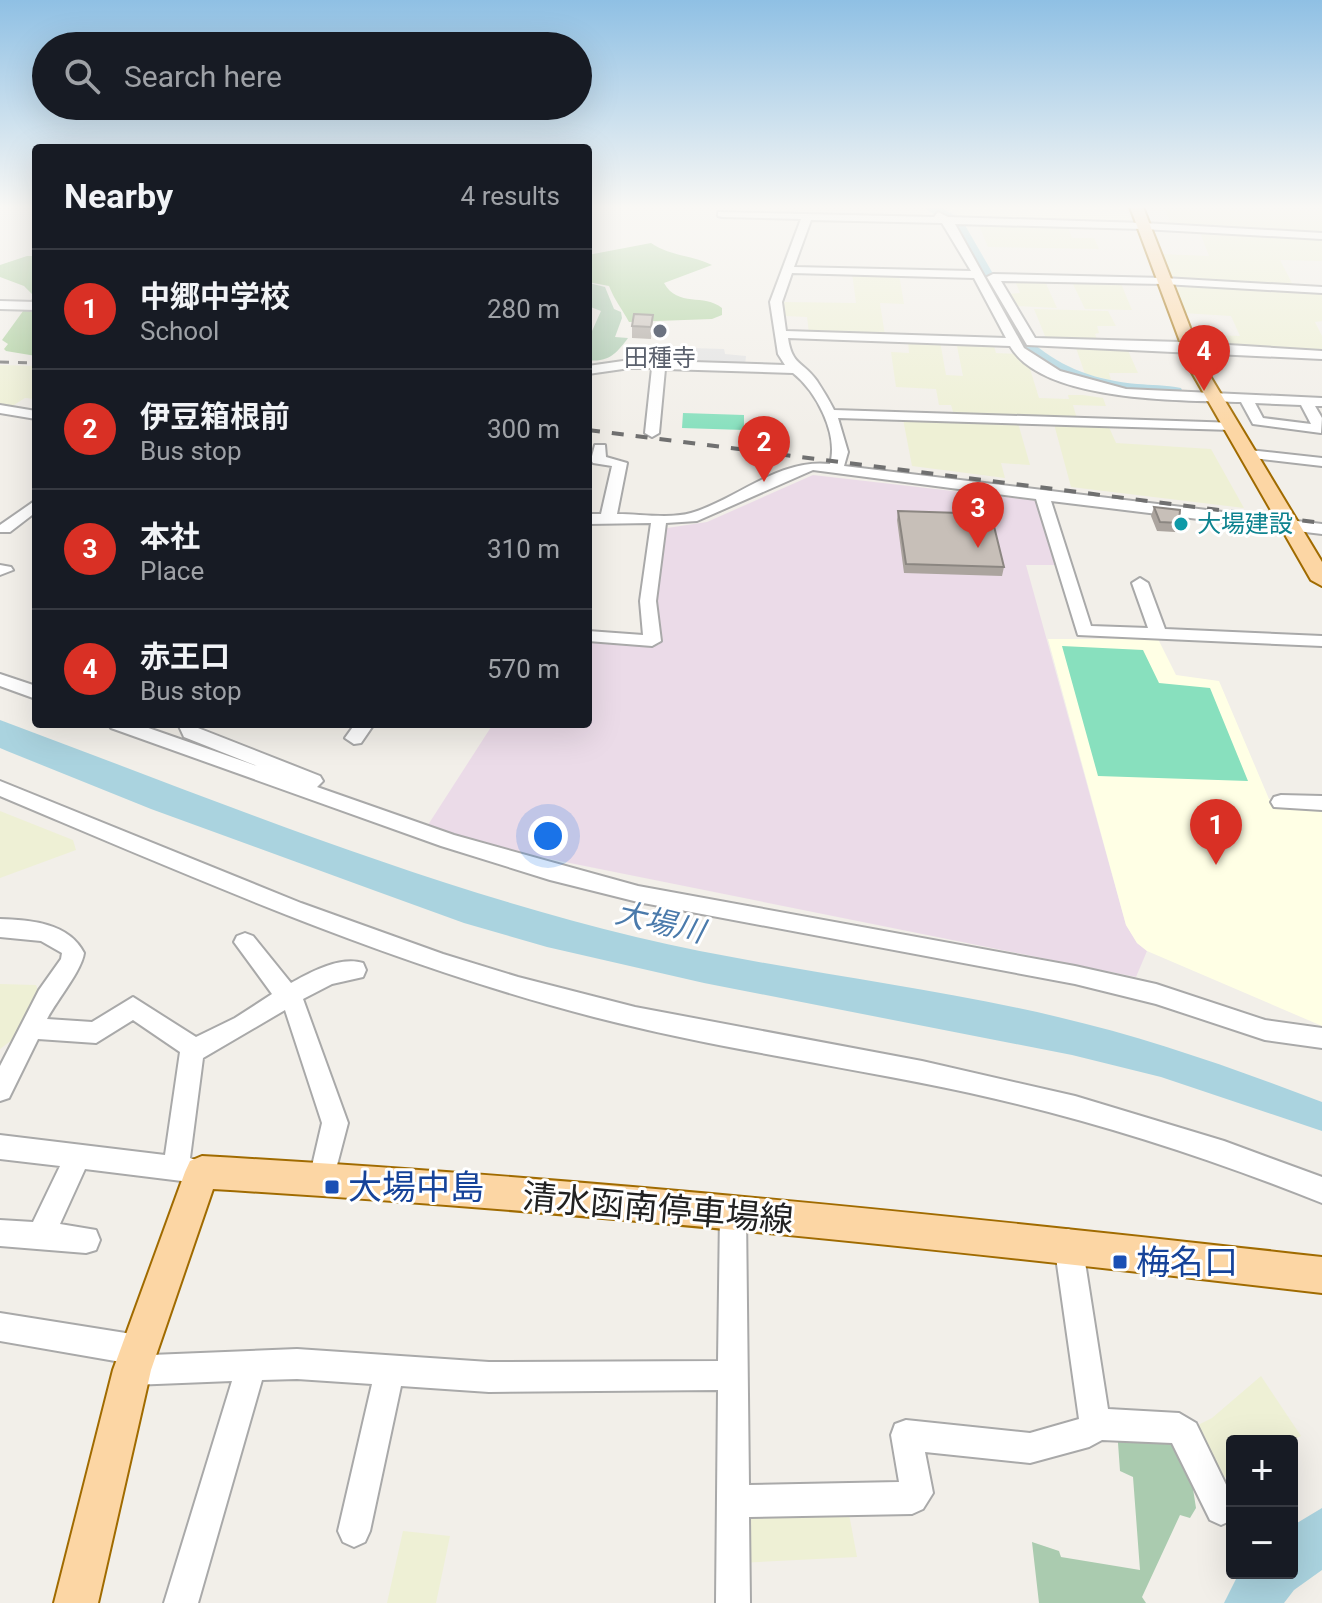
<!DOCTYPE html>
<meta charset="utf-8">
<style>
:root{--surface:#171b24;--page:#20242c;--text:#f1f3f6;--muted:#9ea1a6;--line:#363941;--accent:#d93025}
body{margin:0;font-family:Roboto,"Noto Sans JP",sans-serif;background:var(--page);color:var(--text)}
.controls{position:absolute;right:24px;bottom:24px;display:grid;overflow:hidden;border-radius:8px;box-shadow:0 8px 32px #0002}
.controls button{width:72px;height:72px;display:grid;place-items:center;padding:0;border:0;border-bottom:2px solid var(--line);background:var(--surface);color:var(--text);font:40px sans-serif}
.you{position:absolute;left:548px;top:836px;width:28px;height:28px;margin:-20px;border:6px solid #fff;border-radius:50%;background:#1a73e8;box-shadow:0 0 0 12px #1a73e833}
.badge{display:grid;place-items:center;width:52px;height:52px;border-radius:50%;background:var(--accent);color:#fff;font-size:26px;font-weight:700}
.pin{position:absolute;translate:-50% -66px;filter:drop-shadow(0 2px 4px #0008)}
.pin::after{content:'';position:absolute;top:42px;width:28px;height:24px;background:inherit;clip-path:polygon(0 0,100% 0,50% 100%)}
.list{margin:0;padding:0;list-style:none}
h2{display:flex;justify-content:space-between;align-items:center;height:104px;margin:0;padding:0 32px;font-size:34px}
h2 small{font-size:26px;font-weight:400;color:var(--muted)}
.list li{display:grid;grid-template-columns:52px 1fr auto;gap:24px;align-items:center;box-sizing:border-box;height:120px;padding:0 32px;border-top:2px solid var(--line)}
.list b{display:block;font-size:30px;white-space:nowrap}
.list p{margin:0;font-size:26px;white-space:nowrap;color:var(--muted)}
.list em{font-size:26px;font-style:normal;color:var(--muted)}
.icon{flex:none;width:44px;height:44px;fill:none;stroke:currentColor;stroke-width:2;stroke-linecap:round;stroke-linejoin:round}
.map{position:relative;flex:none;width:1322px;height:1603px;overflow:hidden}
.search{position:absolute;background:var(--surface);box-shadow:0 8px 32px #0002;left:32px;top:32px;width:560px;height:88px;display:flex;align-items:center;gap:20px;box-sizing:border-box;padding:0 28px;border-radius:44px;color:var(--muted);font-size:30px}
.panel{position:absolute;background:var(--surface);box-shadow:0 8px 32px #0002;left:32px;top:144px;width:560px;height:584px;border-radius:8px}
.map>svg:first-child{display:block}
</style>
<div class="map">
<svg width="1322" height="1603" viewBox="0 0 1322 1603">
<rect width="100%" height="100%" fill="#f2efe9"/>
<path fill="#ebdbe8" d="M813,475L1039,501L1060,565H1026L1126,925L1137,943L1147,951L1136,977L535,856L426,828L493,724H588V638L659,645L656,604L667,528L707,522Z"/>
<path fill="#ffffe5" d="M945,207H1125L1131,220L964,219Z
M1048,639H1158L1176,675L1219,681L1269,799L1322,805V1026L1147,951L1137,943L1126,925Z"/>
<path fill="#eef0d5" d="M1164,207H1322V234L1172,226Z
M979,226L1068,227L1072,238H1094L1099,249L988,247Z
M1199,230L1322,237V261L1280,260L1294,287L1172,280L1161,254L1209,256Z
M852,273L899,274L904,304L880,303L885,336L809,333L807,317L785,316L784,302L856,303Z
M1044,279L1057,308L1014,306L1007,294L1020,293L1015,281Z
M1071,280L1120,281L1132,310L1085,309Z
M1172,283L1322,292V321L1315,322L1322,336V352L1216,346L1212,335L1240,336L1231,316L1183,313Z
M1034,309L1108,311L1116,326H1097L1099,333L1095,334L1098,342L1047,341Z
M908,340L940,341L946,375L963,376L956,341L993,342L996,353L1021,354L1027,359L1039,398L1069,399L1068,395H1083L1103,398L1106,406L1073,405L1077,419L954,415L951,405H939L936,389L896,387L891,352L909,353Z
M1075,345L1126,346L1138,373H1109L1111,380L1085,374Z
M0,365L36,366V399L25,398L9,408L0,407Z
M903,419L1018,423L1030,465L1001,463L1005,478L912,466Z
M1054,424L1108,425L1116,443L1211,449L1244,508L1071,487Z
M0,811L73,840L76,850L0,878Z
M0,984L36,985L39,993L20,1034L0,1049Z
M1261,1376L1301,1436L1291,1441H1232V1473L1220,1480L1190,1429L1212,1418Z
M738,1506L849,1514L857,1557L739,1563Z
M403,1531L450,1536L436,1603H387Z"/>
<path fill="#add19e" d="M651,243C670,256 691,255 712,265L664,283C678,308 704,293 722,308V315L712,319L629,322C622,309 615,301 609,286L588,282V255Z
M27,256H36V356L6,351L4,349L8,344L2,340L34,296L24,286L0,277V265Z"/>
<path fill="#aacbaf" d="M589,283L605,287L614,309L621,312L622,318L615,337L628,338C617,353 608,363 588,360V340L601,311L588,306Z
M1117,1429L1176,1433L1189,1463L1196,1508L1190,1518L1180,1515L1142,1597L1146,1603H1039L1032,1542L1059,1551L1061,1557L1140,1570L1133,1477L1120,1471Z"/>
<path fill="#88e0be" d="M683,413L744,415V430L682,428Z
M1062,646L1143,650L1159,683L1210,688L1248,781L1098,776Z"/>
<path fill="#e2e2e2" d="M690,348L724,349L725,354L746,356L745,365L666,362V353Z"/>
<path fill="#aad3df" d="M0,720C210,798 417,884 636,937C775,970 919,984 1058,1017C1148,1038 1236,1069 1322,1102V1131L1161,1077L1072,1055L704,983L547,947L464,923L373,890L151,809L7,751L0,748Z
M1322,1508V1570L1294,1590L1284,1603H1224L1239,1573H1292V1526Z"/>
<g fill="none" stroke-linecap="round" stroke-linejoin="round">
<path fill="#aad3df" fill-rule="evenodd" d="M923,207H940L962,220L1033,343C1063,369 1097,380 1137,384C1151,385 1166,385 1181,388L1183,392L1181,396L1135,395L1095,388L1070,381L1035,363L1017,346L951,226Z"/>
<defs>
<path id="minor" d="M718,212L934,217L938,212L948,217L1143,223L1322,233V239L1143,229L955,224L1024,348L1060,371L1126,389L1322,398V406H1315L1322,418L1321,433L1253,424L1241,402C1184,400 1043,403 1010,346L788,338C792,366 803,361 817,381C823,390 829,400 834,410L1237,423V429L1232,430L838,418L848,452L844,466L1322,524V534L1051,501L1091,626L1148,628L1132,583L1140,578L1148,583L1165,629L1322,636V646L1078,635L1036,499L813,470L697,521L666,523L656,601L661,641L652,646L588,641V631L643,635L640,601L651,523L588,524V514H601L612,466L593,463L591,460L595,445H605L606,457L627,463L617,514C639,514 670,519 691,513C738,499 779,458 830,464C839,434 816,391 793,373L665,369L659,433L652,437L645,433L652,368H630L588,374V366L630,360L785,365L778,354L770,302L801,219L722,217L718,216ZM811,220L942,223L971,271L794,267ZM792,273L974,278L1006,338L786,331L782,302ZM1255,403L1301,405L1311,424L1263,418Z
M993,274L1164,278L1322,287V293L1164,284L1001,281L1035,338L1181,342L1322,351V359L1027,345L987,277Z
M0,301L36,302V310L0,309Z
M0,405L36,411V419L0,413Z
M1249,450L1322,458V466L1244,457V451Z
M36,500V512L10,532H0V525Z
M0,565L11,567L13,570L0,575Z
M0,674L36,686V699L0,686Z
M109,724H137L257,766L184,737L178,724H196L198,728L320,776L323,781L317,787L454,835L638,886L1075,966L1156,984L1265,1020L1322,1028V1048L1265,1040L1156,1004L1075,984L638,902L550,880L441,846L111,728Z
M355,724H374L361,743L354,744L345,738Z
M0,781L301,903L443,954L518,977L635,1007L922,1061L1075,1096L1224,1141L1322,1177V1203C1207,1157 1091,1120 970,1093C845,1066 718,1049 594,1017C389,964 195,878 0,796Z
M1281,795L1322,796V810L1274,807L1271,802L1274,797Z
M0,919C31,920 69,923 84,953C82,970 57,1000 47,1019L92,1022L133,997L196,1037L235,1018L272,994L234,942L237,936L245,933L253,936L291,983C311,972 340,956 363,963L366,970L363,977L332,984L303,999L348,1123L331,1188L322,1191L313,1188L309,1179L322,1123L285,1010L203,1058L190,1158L199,1161L203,1170L199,1179L190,1182L85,1169L60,1224L96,1230L100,1240L96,1250L86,1253L0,1246V1220L33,1222L60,1166L0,1159V1135L165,1155L180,1052L133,1020L96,1043L38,1039L9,1098L0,1101V1066L39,990L61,959L62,953L41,941L0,937Z
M733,1201L743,1205L746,1214L749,1485L899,1482L891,1435L895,1424L906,1420L1030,1433L1079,1419L1054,1243L1058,1233L1068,1229L1078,1233L1082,1243L1108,1409L1179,1413L1196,1423L1232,1497V1520L1221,1525L1210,1520L1172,1443L1102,1440L1089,1447L1030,1463L925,1452L933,1493L923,1509L912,1514L749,1517L750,1603H716L718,1390L489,1392L401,1386L370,1531L365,1542L354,1547L343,1542L338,1531L372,1384L297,1379L262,1380L198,1603H164L232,1381L132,1385L122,1380L117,1370L121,1362L0,1341V1313L138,1335L148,1340L153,1350L151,1355L297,1349L489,1362L718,1361L720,1214L723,1205Z"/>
<path id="major" d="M1130,207H1143L1207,371L1322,562V586L1311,580L1191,371Z
M202,1156C576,1177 950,1215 1322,1257V1293C953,1250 584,1211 213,1189L151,1370L98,1603H54L113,1370L185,1172L190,1161Z"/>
</defs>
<use href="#minor" stroke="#a9a9a9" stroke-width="4"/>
<use href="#major" stroke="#a06b00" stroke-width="4"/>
<use href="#minor" fill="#fff" fill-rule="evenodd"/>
<use href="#major" fill="#fcd6a4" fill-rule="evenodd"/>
<path stroke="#707070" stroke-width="3" stroke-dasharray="9 9" stroke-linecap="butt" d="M0,362L36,363"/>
<path stroke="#707070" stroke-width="4" stroke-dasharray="12 12" stroke-linecap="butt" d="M588,430L1322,523"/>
</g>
<path fill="#aba49e" d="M653,315L651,339L632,338V326Z
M1154,507L1179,523L1175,532L1157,531L1151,516Z
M898,511L1004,567L1002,576L904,573L897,520Z"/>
<path fill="#c7bfb8" stroke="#8b8681" stroke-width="2" d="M634,314L653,315L651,327L632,326Z
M1154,507L1180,510L1179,523L1160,522Z
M898,511L991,514L1004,567L906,564Z"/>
<linearGradient id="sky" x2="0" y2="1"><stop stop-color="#8fc0e4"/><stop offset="0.48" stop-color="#f9f8f5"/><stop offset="1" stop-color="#f9f8f5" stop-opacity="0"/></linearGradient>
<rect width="1322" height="431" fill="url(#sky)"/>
<circle fill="#6b7280" stroke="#fff" stroke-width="3" cx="660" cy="331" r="8"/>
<circle fill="#0f9aa8" stroke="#fff" stroke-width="3" cx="1181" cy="524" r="8"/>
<g fill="#1a4fb4" stroke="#fff" stroke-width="3">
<rect x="324" y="1179" width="16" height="16" rx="4"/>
<rect x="1112" y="1254" width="16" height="16" rx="4"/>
</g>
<g text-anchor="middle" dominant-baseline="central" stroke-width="6" stroke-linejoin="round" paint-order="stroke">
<g font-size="24" fill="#5b616d" stroke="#fff">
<text x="660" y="358">田種寺</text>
</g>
<g font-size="24" fill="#0d838f" stroke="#fff" text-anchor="start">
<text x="1197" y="524">大場建設</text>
</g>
<g font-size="30" font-style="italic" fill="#4a7aab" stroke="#fff">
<text transform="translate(660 922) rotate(13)">大場川</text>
</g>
<g font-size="34" fill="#164399" stroke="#fff" text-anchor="start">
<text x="348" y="1187">大場中島</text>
<text x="1136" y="1262">梅名口</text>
</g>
<g font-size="34" fill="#222" stroke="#fff">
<text transform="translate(658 1208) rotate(5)">清水函南停車場線</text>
</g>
</g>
</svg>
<div class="controls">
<button>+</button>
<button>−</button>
</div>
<div class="you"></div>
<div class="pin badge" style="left:1216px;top:865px">1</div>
<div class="pin badge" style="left:764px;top:482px">2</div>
<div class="pin badge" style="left:978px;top:548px">3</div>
<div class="pin badge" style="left:1204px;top:391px">4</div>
<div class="search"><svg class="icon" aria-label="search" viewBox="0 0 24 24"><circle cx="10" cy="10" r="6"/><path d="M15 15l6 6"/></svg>Search here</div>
<section class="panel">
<h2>Nearby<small>4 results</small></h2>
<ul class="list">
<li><span class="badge">1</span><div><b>中郷中学校</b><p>School</p></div><em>280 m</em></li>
<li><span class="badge">2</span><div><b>伊豆箱根前</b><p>Bus stop</p></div><em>300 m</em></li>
<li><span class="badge">3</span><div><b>本社</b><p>Place</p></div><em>310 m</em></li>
<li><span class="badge">4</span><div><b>赤王口</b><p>Bus stop</p></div><em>570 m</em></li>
</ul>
</section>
</div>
